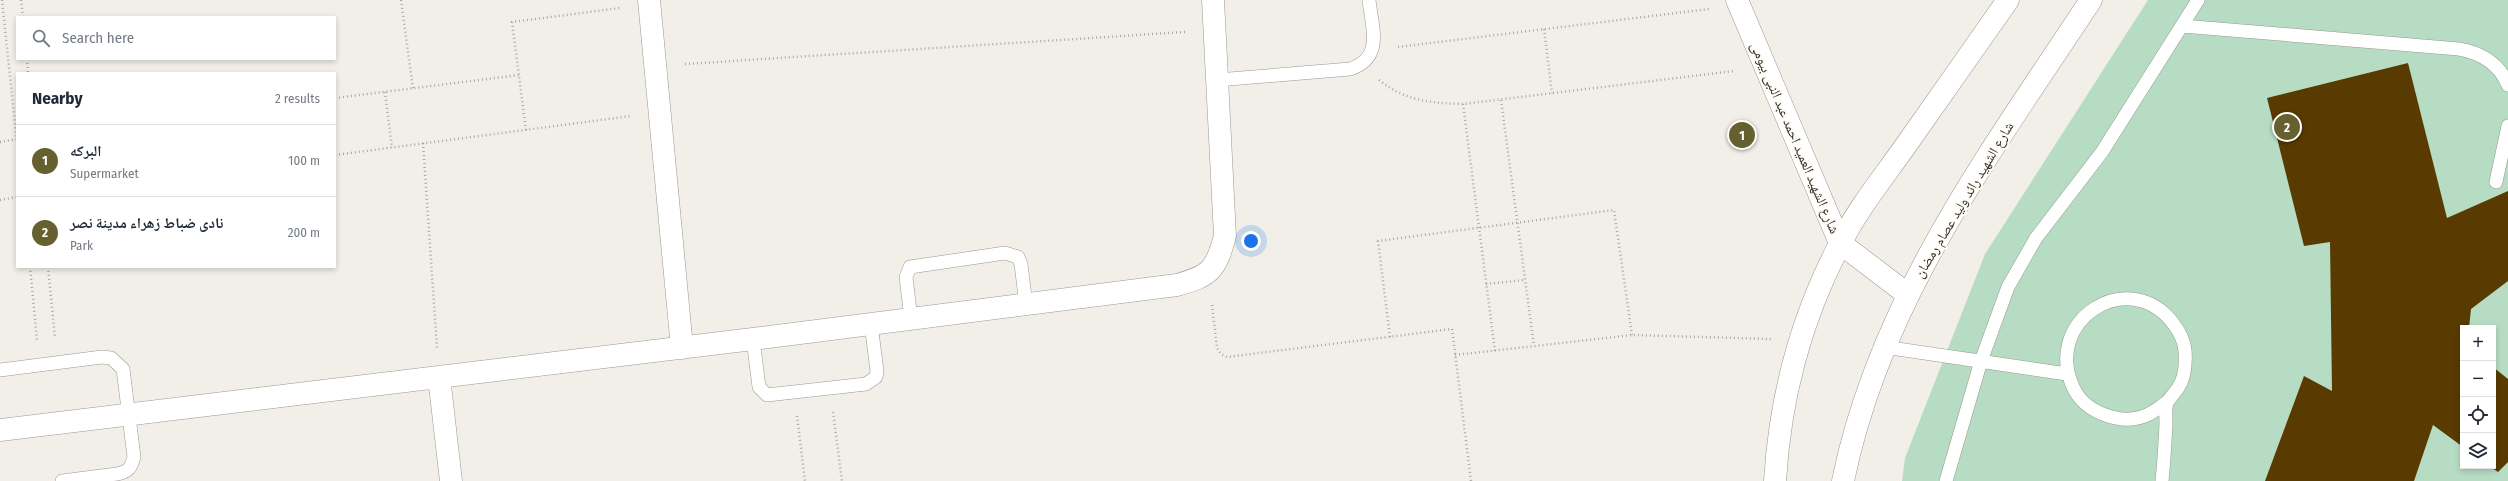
<!DOCTYPE html>
<meta charset="utf-8">
<style>
:root{--surface:#fff;--page:#f6f6f7;--text:#1f2937;--muted:#747a83;--line:#e0e1e3;--accent:#65602d}
body{margin:0;font-family:"Fira Sans Condensed","Noto Naskh Arabic",sans-serif;background:var(--page);color:var(--text)}
.controls{position:absolute;right:12px;bottom:12px;display:grid;overflow:hidden;border-radius:0px;box-shadow:0 2px 6px #0003}
.controls button{width:36px;height:36px;display:grid;place-items:center;padding:0;border:0;border-bottom:1px solid var(--line);background:var(--surface);color:var(--text);font:20px sans-serif}
.you{position:absolute;left:1251px;top:241px;width:14px;height:14px;margin:-10px;border:3px solid #fff;border-radius:50%;background:#1a73e8;box-shadow:0 0 0 6px #1a73e833}
.badge{display:grid;place-items:center;width:26px;height:26px;border-radius:50%;background:var(--accent);color:#fff;font-size:13px;font-weight:700}
.pin{position:absolute;translate:-50% -50%;border:2px solid #fff;box-shadow:0 1px 4px #0006}
.list{margin:0;padding:0;list-style:none}
h2{display:flex;justify-content:space-between;align-items:center;height:52px;margin:0;padding:0 16px;font-size:17px}
h2 small{font-size:13px;font-weight:400;color:var(--muted)}
.list li{display:grid;grid-template-columns:26px 1fr auto;gap:12px;align-items:center;box-sizing:border-box;height:72px;padding:0 16px;border-top:1px solid var(--line)}
.list b{display:block;font-size:15px;white-space:nowrap}
.list p{margin:0;font-size:13px;white-space:nowrap;color:var(--muted)}
.list em{font-size:13px;font-style:normal;color:var(--muted)}
.icon{flex:none;width:22px;height:22px;fill:none;stroke:currentColor;stroke-width:2;stroke-linecap:round;stroke-linejoin:round}
.map{position:relative;flex:none;width:2508px;height:481px;overflow:hidden}
.search{position:absolute;background:var(--surface);box-shadow:0 2px 6px #0003;left:16px;top:16px;width:320px;height:44px;display:flex;align-items:center;gap:10px;box-sizing:border-box;padding:0 14px;border-radius:0px;color:var(--muted);font-size:15px}
.panel{position:absolute;background:var(--surface);box-shadow:0 2px 6px #0003;left:16px;top:72px;width:320px;height:196px;border-radius:0px}
.map>svg:first-child{display:block}
</style>
<div class="map">
<svg width="2508" height="481" viewBox="0 0 2508 481">
<rect width="100%" height="100%" fill="#f1efe8"/>
<path fill="#b6ddc3" fill-rule="evenodd" d="M2148,0H2508V481H1902L1905,458L1985,254ZM2463,328H2493V466H2463Z"/>
<path fill="#593a00" d="M2408,63L2447,218L2508,191V281L2471,309L2469,328H2463V447L2433,425L2414,481H2265L2304,376L2332,391L2330,242L2304,246L2267,98Z
M2493,367L2508,379V462L2498,472L2489,466H2493Z"/>
<g fill="none" stroke-linecap="round" stroke-linejoin="round">
<defs>
<path id="service" d="M2182,26L2459,49C2481,53 2499,63 2508,85
M1217,80L1350,69C1384,58 1372,28 1369,0
M2496,182L2508,126
M911,319L906,277L910,267L1005,253L1018,257L1021,264L1026,305
M753,339L759,387L767,395L866,384L876,377L877,371L871,324
M1884,347L2067,374
M0,370L102,357L111,358L123,369L134,457C131,468 128,472 117,474L62,481
M1946,481L1981,361L2008,287L2036,238L2102,152L2198,0
M2162,481C2164,462 2165,443 2166,424C2166,417 2165,409 2167,403C2169,398 2175,393 2178,388C2185,378 2186,363 2185,350C2184,340 2179,331 2173,323C2128,265 2041,321 2074,389C2086,413 2122,426 2147,415C2154,412 2161,406 2167,402"/>
<path id="minor" d="M649,0L682,348
M1737,0L1840,243L1907,294
M439,377L451,481
M0,430L753,339L1177,285C1210,276 1216,270 1225,236L1213,0"/>
<path id="tertiary" d="M1775,481C1780,398 1801,318 1840,244C1857,210 1882,179 1904,148C1939,99 1973,49 2008,0
M1843,481C1880,299 1991,152 2091,0"/>
</defs>
<use href="#service" stroke="#9a9892" stroke-width="14"/>
<use href="#minor" stroke="#9a9892" stroke-width="23"/>
<use href="#tertiary" stroke="#9a9892" stroke-width="23"/>
<path stroke="#a9a8a3" stroke-width="2.5" stroke-dasharray="1 3" stroke-linecap="butt" d="M2,0L17,143
M21,0L23,17
M401,0L413,89
M1544,29L1552,93
M1398,47L1709,9
M27,59L28,73
M685,64L1185,32
M1379,80C1405,101 1431,103 1463,104L1734,71
M385,92L392,148
M335,98L519,75
M1501,100L1534,346
M1463,104L1495,351
M526,130L512,22L620,8
M0,142L17,139
M423,143L437,348
M335,155L631,116
M0,200L17,197
M30,267L37,340
M48,267L55,338
M1486,284L1525,280
M1212,305L1217,348L1221,354L1227,357L1452,329L1471,481
M1390,337L1378,241L1614,210L1632,335
M1455,355L1632,335L1771,339
M833,412L842,481
M797,416L805,481"/>
<use href="#service" stroke="#fff" stroke-width="13"/>
<use href="#minor" stroke="#fff" stroke-width="22"/>
<use href="#tertiary" stroke="#fff" stroke-width="22"/>
</g>
<g text-anchor="middle" dominant-baseline="central" stroke-width="4" stroke-linejoin="round" paint-order="stroke">
<g font-size="14" fill="#31302e" stroke="#fffcf5">
<text transform="translate(1795 138) rotate(67)">شارع الشهيد العميد احمد عبد النبى بيومى</text>
<text transform="translate(1964 200) rotate(-59)">شارع الشهيد رائد وليد عصام رمضان</text>
</g>
</g>
</svg>
<div class="controls">
<button>+</button>
<button>−</button>
<button><svg class="icon" aria-label="locate" viewBox="0 0 24 24"><circle cx="12" cy="12" r="6"/><path d="M12 2v4M12 18v4M2 12h4M18 12h4"/></svg></button>
<button><svg class="icon" aria-label="layers" viewBox="0 0 24 24"><path d="M12 4l9 5-9 5-9-5zM3 14l9 5 9-5"/></svg></button>
</div>
<div class="you"></div>
<div class="pin badge" style="left:1742px;top:135px">1</div>
<div class="pin badge" style="left:2287px;top:127px">2</div>
<div class="search"><svg class="icon" aria-label="search" viewBox="0 0 24 24"><circle cx="10" cy="10" r="6"/><path d="M15 15l6 6"/></svg>Search here</div>
<section class="panel">
<h2>Nearby<small>2 results</small></h2>
<ul class="list">
<li><span class="badge">1</span><div><b>البركه</b><p>Supermarket</p></div><em>100 m</em></li>
<li><span class="badge">2</span><div><b>نادى ضباط زهراء مدينة نصر</b><p>Park</p></div><em>200 m</em></li>
</ul>
</section>
</div>
